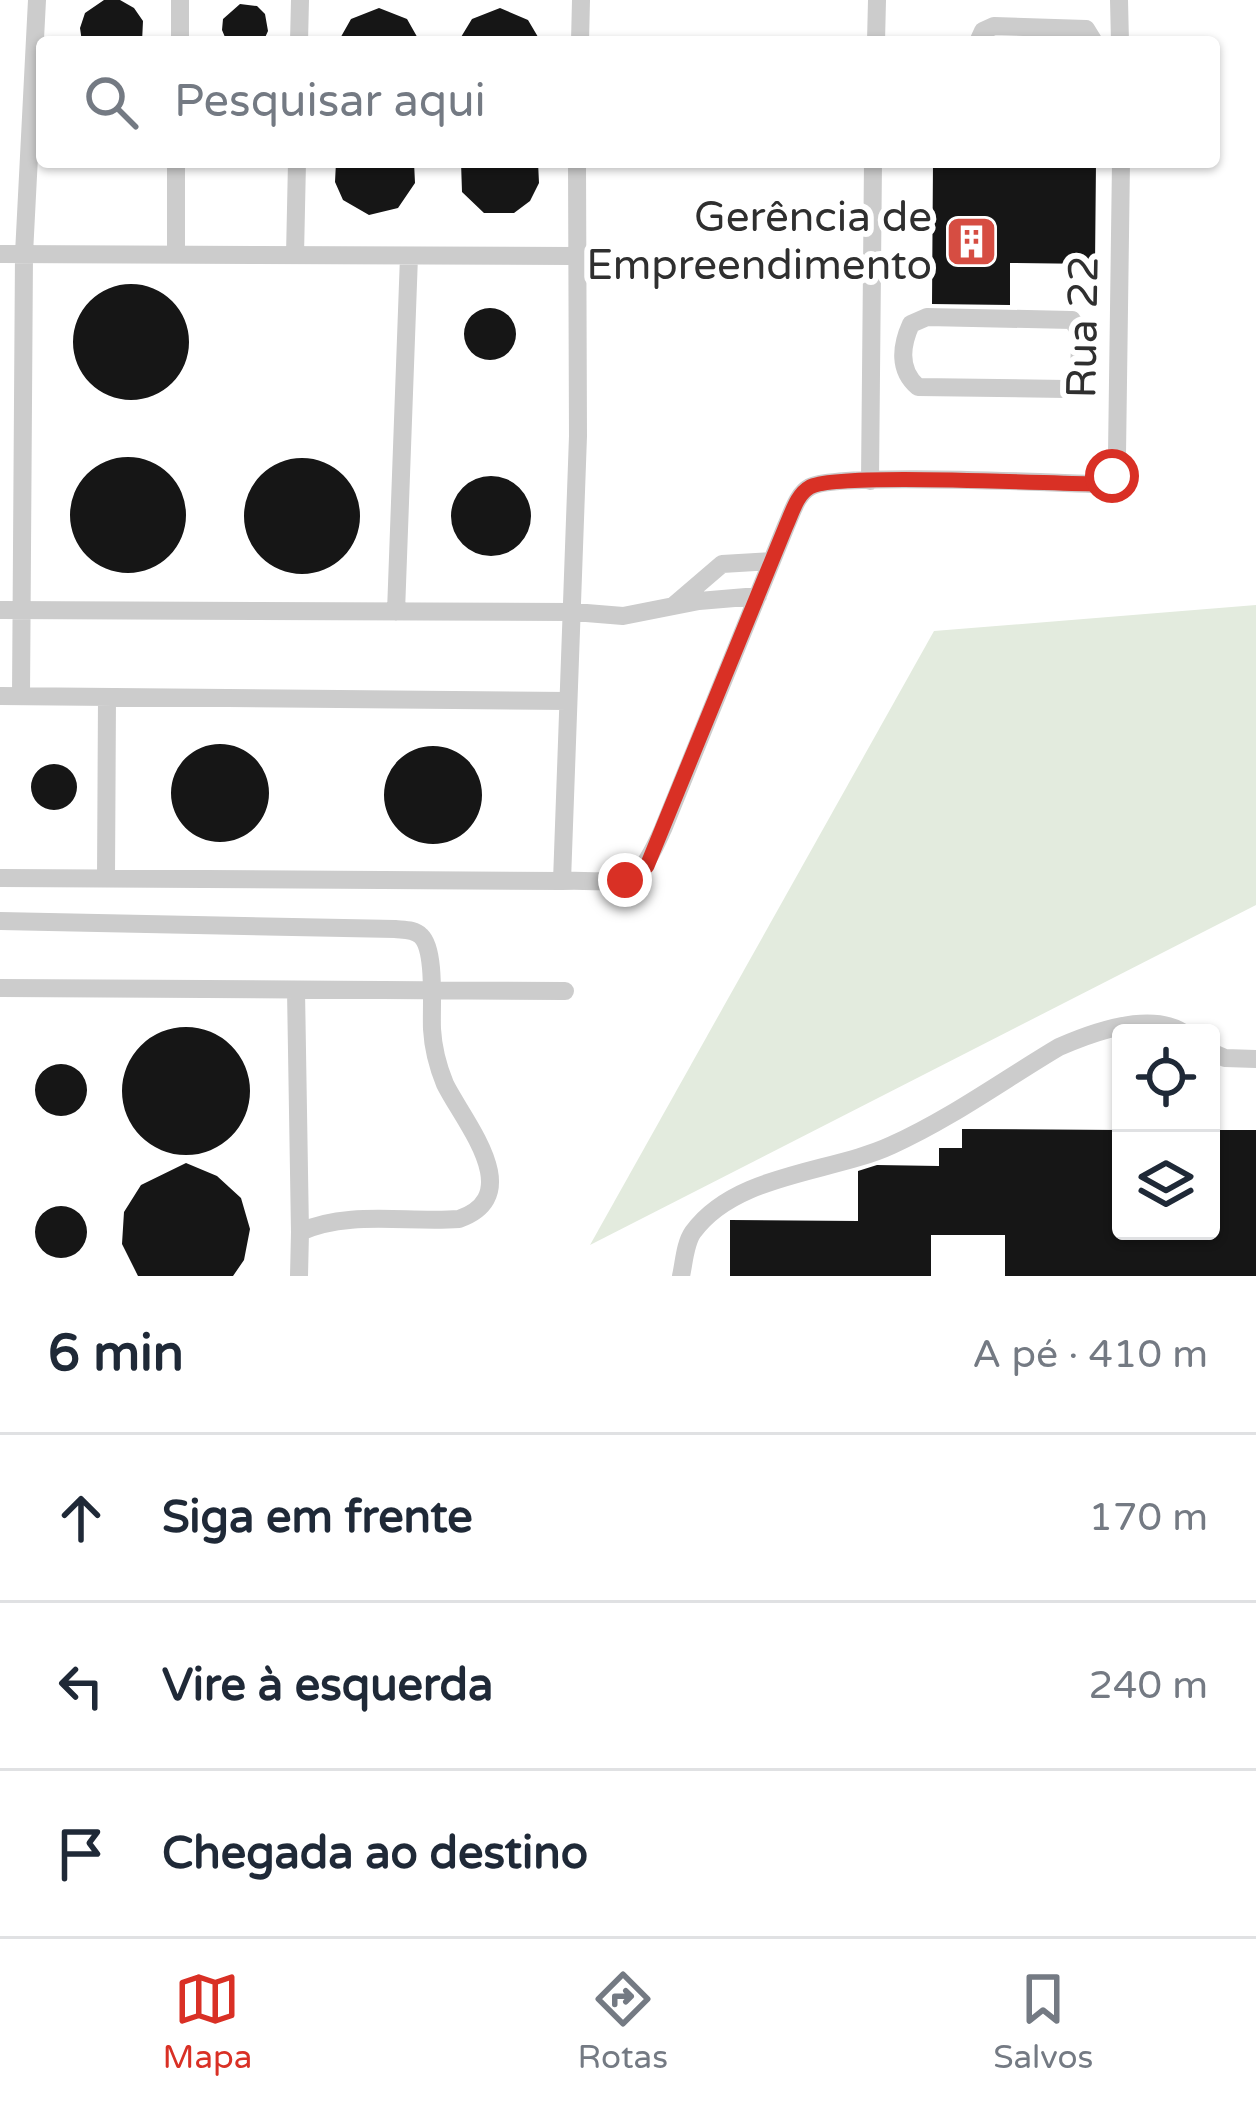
<!DOCTYPE html>
<html lang="pt">
<meta charset="utf-8">
<style>
:root{--surface:#fff;--page:#f6f6f7;--text:#1f2937;--muted:#747a83;--line:#e0e1e3;--accent:#d93025}
body{margin:0;font-family:"Varela Round",sans-serif;background:var(--page);color:var(--text)}
.controls{position:absolute;right:36px;bottom:36px;display:grid;overflow:hidden;border-radius:12px;box-shadow:0 3px 9px #0004}
.controls button{width:108px;height:108px;display:grid;place-items:center;padding:0;border:0;border-bottom:3px solid var(--line);background:var(--surface);color:var(--text);font:60px sans-serif}
.stop{position:absolute;width:36px;height:36px;margin:-27px;border:9px solid #d93025;border-radius:50%;background:#fff}
.stop.end{background:#d93025;border-color:#fff;box-shadow:0 3px 12px #0008}
.list{margin:0;padding:0;list-style:none}
h2{display:flex;justify-content:space-between;align-items:center;height:156px;margin:0;padding:0 48px;font-size:51px}
h2 small{font-size:39px;font-weight:400;color:var(--muted)}
.list li{display:grid;grid-template-columns:78px 1fr auto;gap:36px;align-items:center;box-sizing:border-box;height:168px;padding:0 48px;border-top:3px solid var(--line)}
.list b{display:block;font-size:45px;white-space:nowrap}
.list em{font-size:39px;font-style:normal;color:var(--muted)}
.icon{flex:none;width:66px;height:66px;fill:none;stroke:currentColor;stroke-width:2;stroke-linecap:round;stroke-linejoin:round}
.map{position:relative;flex:none;width:1256px;height:1276px;overflow:hidden}
.search{position:absolute;background:var(--surface);box-shadow:0 3px 9px #0004;left:36px;right:36px;top:36px;height:132px;display:flex;align-items:center;gap:30px;box-sizing:border-box;padding:0 42px;border-radius:12px;color:var(--muted);font-size:45px}
.sheet{height:660px;background:var(--surface)}
nav{display:flex;justify-content:space-around;align-items:center;box-sizing:border-box;height:168px;border-top:3px solid var(--line);background:var(--surface);font-size:33px;color:var(--muted)}
nav a{display:grid;justify-items:center;gap:6px}
nav .on{color:var(--accent)}
.map>svg:first-child{display:block}
</style>
<div class="map">
<svg width="1256" height="1276" viewBox="0 0 1256 1276">
<rect width="100%" height="100%" fill="#fff"/>
<path fill="#e3ebde" d="M1256,605V905L590,1245L934,631Z"/>
<path fill="#161616" d="M104,0H120L134,8L143,21L142,42H82L80,28L85,13Z
M240,4L257,6L265,14L268,31L263,42H227L222,30L223,19Z
M379,8L407,19L420,42H338L351,19Z
M500,8L528,20L541,42H458L472,19Z
M336,162H414L415,183L398,208L369,215L343,200L335,182Z
M461,162H538L539,183L530,201L514,213H484L462,192Z
M933,162H1096L1095,264L1010,263V305L932,304Z
M73 342a58 58 0 1 1 116 0a58 58 0 1 1-116 0Z
M464 334a26 26 0 1 1 52 0a26 26 0 1 1-52 0Z
M70 515a58 58 0 1 1 116 0a58 58 0 1 1-116 0Z
M244 516a58 58 0 1 1 116 0a58 58 0 1 1-116 0Z
M451 516a40 40 0 1 1 80 0a40 40 0 1 1-80 0Z
M171 793a49 49 0 1 1 98 0a49 49 0 1 1-98 0Z
M384 795a49 49 0 1 1 98 0a49 49 0 1 1-98 0Z
M31 787a23 23 0 1 1 46 0a23 23 0 1 1-46 0Z
M122 1091a64 64 0 1 1 128 0a64 64 0 1 1-128 0Z
M35 1090a26 26 0 1 1 52 0a26 26 0 1 1-52 0Z
M962,1129L1121,1130V1231H1211V1130H1256V1276H1005V1235H931V1276H730V1220L858,1221V1171L877,1165L939,1166V1148H962Z
M186,1163L217,1176L241,1198L250,1229L244,1260L233,1276H138L122,1244L124,1212L141,1185Z
M35 1232a26 26 0 1 1 52 0a26 26 0 1 1-52 0Z"/>
<g fill="none" stroke-linecap="round" stroke-linejoin="round">
<path stroke="#ccc" stroke-width="18" d="M1119,0L1120,42
M180,42V0
M299,42L300,0
M580,42L581,0
M876,42L877,0
M978,42L983,31L994,26L1086,29L1094,42
M0,254L576,256
M176,254V162
M295,255L297,162
M927,317L1072,320L1081,334L1078,381L1066,389L918,387C898,370 901,346 911,324Z
M870,481L873,162
M673,606L722,564L772,561
M0,610L574,612L623,616L699,601L758,596
M396,612L409,256
M0,696L568,701
M21,696L24,254L37,0
M0,878L562,881C628,879 634,895 663,829L786,526C792,513 797,494 810,487C835,472 1054,483 1098,484L1112,476L1117,455L1121,162
M106,878L107,697
M562,881L578,436L577,162
M0,921L395,929C404,930 414,929 421,936C436,950 431,1008 432,1029C433,1047 438,1067 445,1084C463,1121 528,1195 459,1219C407,1223 348,1210 300,1232L299,1276
M0,988L565,991
M296,990L300,1232
M1211,1052L1225,1058L1256,1059
M681,1276C684,1263 685,1243 693,1232C736,1173 832,1173 892,1145C950,1119 1005,1079 1059,1047C1093,1032 1150,1011 1184,1033"/>
</g>
<g fill="none" stroke-linecap="round" stroke-linejoin="round">
<path stroke="#d93025" stroke-width="15" d="M625,880L638,875L647,866L786,526C792,513 797,494 810,487C836,472 1054,484 1098,484L1112,476"/>
</g>
<defs>
<symbol id="building-square" viewBox="-11 -11 22 22"><rect x="-9" y="-9" width="18" height="18" rx="4" fill="#d64d42" stroke="#fff"/><path d="M-4-6H4V6H1V3H-1V6H-4ZM-2.5-4.3h1.7v1.8h-1.7ZM.8-4.3h1.7v1.8H.8ZM-2.5-1h1.7V.8h-1.7ZM.8-1h1.7V.8H.8Z" fill="#fff"/></symbol>
</defs>
<g fill-rule="evenodd">
<use href="#building-square" x="942" y="212" width="59" height="59"/>
</g>
<g text-anchor="middle" dominant-baseline="central" stroke-width="12" stroke-linejoin="round" paint-order="stroke">
<g font-size="42" fill="#2f2f2f" stroke="#fff" text-anchor="end">
<text x="932" y="217">Gerência de<tspan x="932" dy="48">Empreendimento</tspan></text>
</g>
<g font-size="42" fill="#2f2f2f" stroke="#fff">
<text transform="translate(1083 327) rotate(-89)">Rua 22</text>
</g>
</g>
</svg>
<div class="controls">
<button><svg class="icon" aria-label="locate" viewBox="0 0 24 24"><circle cx="12" cy="12" r="6"/><path d="M12 2v4M12 18v4M2 12h4M18 12h4"/></svg></button>
<button><svg class="icon" aria-label="layers" viewBox="0 0 24 24"><path d="M12 4l9 5-9 5-9-5zM3 14l9 5 9-5"/></svg></button>
</div>
<div class="stop" style="left:1112px;top:476px"></div>
<div class="stop end" style="left:625px;top:880px"></div>
<div class="search"><svg class="icon" aria-label="search" viewBox="0 0 24 24"><circle cx="10" cy="10" r="6"/><path d="M15 15l6 6"/></svg>Pesquisar aqui</div>
</div>
<section class="sheet">
<h2>6 min<small>A pé · 410 m</small></h2>
<ul class="list">
<li><svg class="icon" aria-label="ahead" viewBox="0 0 24 24"><path d="M12 20V5M6 11l6-6 6 6"/></svg><div><b>Siga em frente</b></div><em>170 m</em></li>
<li><svg class="icon" aria-label="left" viewBox="0 0 24 24"><path d="M17 20v-9H6M10 6l-5 5 5 5"/></svg><div><b>Vire à esquerda</b></div><em>240 m</em></li>
<li><svg class="icon" aria-label="arrive" viewBox="0 0 24 24"><path d="M6 21V4h12l-3 4 3 4H6"/></svg><div><b>Chegada ao destino</b></div></li>
</ul>
</section>
<nav>
<a class="on"><svg class="icon" aria-label="map" viewBox="0 0 24 24"><path d="M3 6l6-2 6 2 6-2v14l-6 2-6-2-6 2zM9 4v14M15 6v14"/></svg>Mapa</a>
<a><svg class="icon" aria-label="directions" viewBox="0 0 24 24"><path d="M12 3l9 9-9 9-9-9zM9 14v-3h6M13 9l2 2-2 2"/></svg>Rotas</a>
<a><svg class="icon" aria-label="saved" viewBox="0 0 24 24"><path d="M7 4h10v16l-5-4-5 4z"/></svg>Salvos</a>
</nav>
